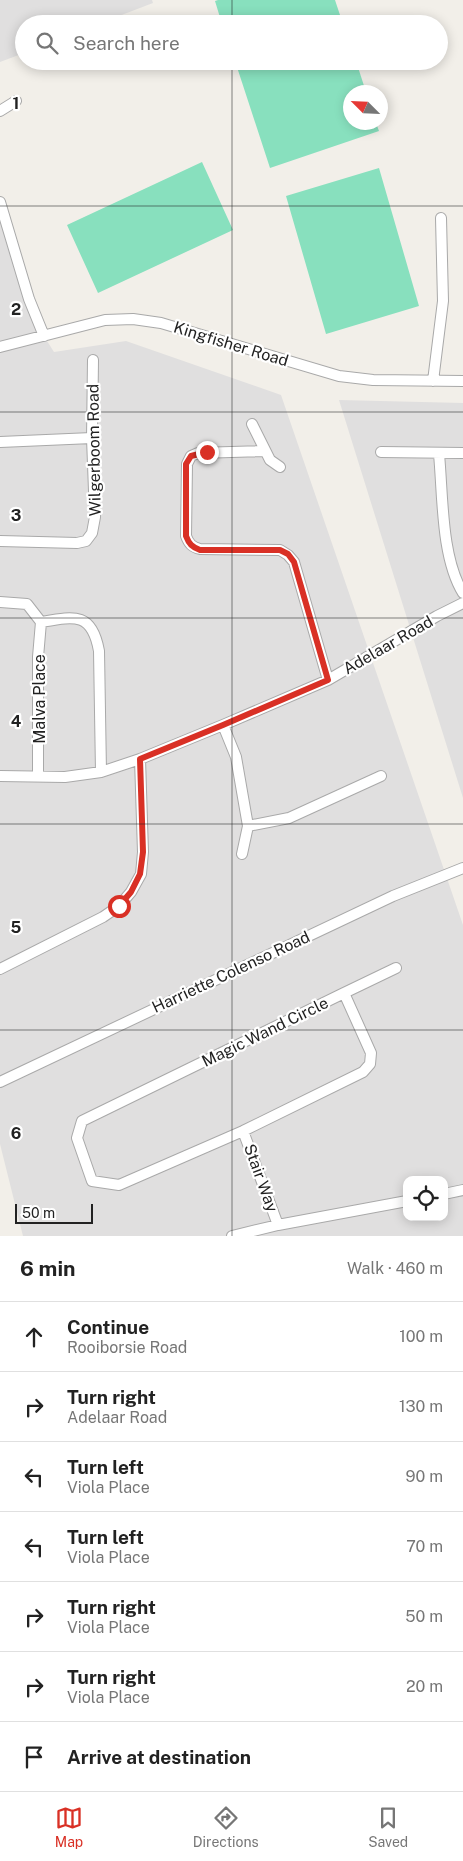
<!DOCTYPE html>
<meta charset="utf-8">
<style>
:root{--surface:#fff;--page:#f6f6f6;--text:#222;--muted:#767676;--line:#e0e0e0;--accent:#d93025}
body{margin:0;font-family:"Public Sans",sans-serif;background:var(--page);color:var(--text)}
.controls{position:absolute;right:15px;bottom:15px;display:grid;overflow:hidden;border-radius:10px;box-shadow:0 2px 12px #0003}
.controls button{width:45px;height:45px;display:grid;place-items:center;padding:0;border:0;border-bottom:1px solid var(--line);background:var(--surface);color:var(--text);font:25px sans-serif}
.compass{position:absolute;left:343px;top:85px;width:45px;height:45px;border-radius:50%;background:var(--surface);box-shadow:0 2px 12px #0003;rotate:294deg}
.scale{position:absolute;left:15px;bottom:12px;width:78px;box-sizing:border-box;padding-left:5px;border:2px solid #222;border-top:0;font-size:14px;line-height:18px;white-space:nowrap;color:#222;-webkit-text-stroke:4px #fff;paint-order:stroke}
.stop{position:absolute;width:15px;height:15px;margin:-11px;border:4px solid #d93025;border-radius:50%;background:#fff}
.stop.end{background:#d93025;border-color:#fff;box-shadow:0 1px 5px #0008}
.list{margin:0;padding:0;list-style:none}
h2{display:flex;justify-content:space-between;align-items:center;height:65px;margin:0;padding:0 20px;font-size:21px}
h2 small{font-size:16px;font-weight:400;color:var(--muted)}
.list li{display:grid;grid-template-columns:32px 1fr auto;gap:15px;align-items:center;box-sizing:border-box;height:70px;padding:0 20px;border-top:1px solid var(--line)}
.list b{display:block;font-size:19px;white-space:nowrap}
.list p{margin:0;font-size:16px;white-space:nowrap;color:var(--muted)}
.list em{font-size:16px;font-style:normal;color:var(--muted)}
.icon{flex:none;width:28px;height:28px;fill:none;stroke:currentColor;stroke-width:2;stroke-linecap:round;stroke-linejoin:round}
.map{position:relative;flex:none;width:463px;height:1236px;overflow:hidden}
.search{position:absolute;background:var(--surface);box-shadow:0 2px 12px #0003;left:15px;right:15px;top:15px;height:55px;display:flex;align-items:center;gap:12px;box-sizing:border-box;padding:0 18px;border-radius:28px;color:var(--muted);font-size:19px}
.sheet{height:555px;background:var(--surface)}
nav{display:flex;justify-content:space-around;align-items:center;box-sizing:border-box;height:70px;border-top:1px solid var(--line);background:var(--surface);font-size:14px;color:var(--muted)}
nav a{display:grid;justify-items:center;gap:2px}
nav .on{color:var(--accent)}
.map>svg:first-child{display:block}
</style>
<div class="map">
<svg width="463" height="1236" viewBox="0 0 463 1236">
<rect width="100%" height="100%" fill="#f2efe9"/>
<path fill="#e0dfdf" fill-rule="evenodd" d="M0,0H152L153,3L98,24H24V53L0,62Z
M0,210L28,311L54,352L126,341L281,395L463,925V1236H23L0,1144ZM407,1180H444V1217H407Z
M339,400L463,403V798Z"/>
<path fill="#88e0be" d="M218,0H335L343,24H222L215,1Z
M235,61H356L366,92H350V122L376,123L379,131L270,168Z
M202,162L233,230L98,293L67,225Z
M379,168L419,306L326,334L286,196Z"/>
<g fill="none" stroke-linecap="round" stroke-linejoin="round">
<defs>
<path id="minor" d="M0,111L16,101
M0,202L29,299L44,336
M0,347L105,320L133,319L161,323L339,376L373,380L463,381
M433,381L443,301L441,218
M252,424L270,460L280,467
M0,442L92,438
M264,451L198,453L191,456L187,464L186,536C189,544 192,547 200,549L280,550L288,555L294,562L328,680
M381,452L463,453
M439,454C443,496 441,557 463,593
M0,541L77,543L86,541L92,533L95,517L92,438L93,360
M0,602L27,604L41,622C75,616 92,612 99,651L101,772
M223,725L236,757L248,826L242,854
M0,776L65,777L101,772L140,759L223,725L328,680L437,616L463,603
M38,777V657L41,622
M248,826L289,818L381,776
M0,969L103,917L119,906L131,892L141,874L143,852L140,759
M344,993L371,1053L370,1064L363,1072L243,1131L119,1185L92,1181L77,1138L82,1121Z
M344,993L396,968
M0,1082L393,896L463,868
M243,1131L278,1225
M444,1194L463,1190
M232,1236L278,1225L407,1201"/>
</defs>
<use href="#minor" stroke="#a9a9a9" stroke-width="12"/>
<use href="#minor" stroke="#fff" stroke-width="10"/>
</g>
<g fill="none" stroke-linecap="round" stroke-linejoin="round">
<path stroke="#d93025" stroke-width="6" d="M119,906L131,892L140,874L143,852L140,759L223,725L328,680L294,562L288,554L280,550H200C192,547 189,544 186,536V464L191,456L207,452"/>
</g>
<path fill="none" stroke="#222" stroke-width="1" stroke-opacity="0.55" d="M232,0V24M232,61V1236M0,206H463M0,412H463M0,618H463M0,824H463M0,1030H463"/>
<g text-anchor="middle" dominant-baseline="central" stroke-width="4.5" stroke-linejoin="round" paint-order="stroke">
<g font-size="16" fill="#222" stroke="#fff">
<text transform="translate(231 344) rotate(17)">Kingfisher Road</text>
<text transform="translate(94 450) rotate(-91)">Wilgerboom Road</text>
<text transform="translate(388 645) rotate(-30)">Adelaar Road</text>
<text transform="translate(39 699) rotate(-90)">Malva Place</text>
<text transform="translate(231 972) rotate(-25)">Harriette Colenso Road</text>
<text transform="translate(265 1032) rotate(-26)">Magic Wand Circle</text>
<text transform="translate(261 1178) rotate(70)">Stair Way</text>
</g>
</g>
<g font-size="16" text-anchor="middle" font-weight="bold" fill="#222" stroke="#fff" stroke-width="4.5" stroke-linejoin="round" paint-order="stroke">
<text x="16" y="109">1</text>
<text x="16" y="315">2</text>
<text x="16" y="521">3</text>
<text x="16" y="727">4</text>
<text x="16" y="933">5</text>
<text x="16" y="1139">6</text>
</g>
</svg>
<div class="controls">
<button><svg class="icon" aria-label="locate" viewBox="0 0 24 24"><circle cx="12" cy="12" r="6"/><path d="M12 2v4M12 18v4M2 12h4M18 12h4"/></svg></button>
</div>
<svg class="compass" viewBox="-18 -18 36 36"><path d="M0-13l5 13h-10z" fill="#e53935"/><path d="M0 13l5-13h-10z" fill="#767676"/></svg>
<div class="scale">50 m</div>
<div class="stop" style="left:119px;top:906px"></div>
<div class="stop end" style="left:207px;top:452px"></div>
<div class="search"><svg class="icon" aria-label="search" viewBox="0 0 24 24"><circle cx="10" cy="10" r="6"/><path d="M15 15l6 6"/></svg>Search here</div>
</div>
<section class="sheet">
<h2>6 min<small>Walk · 460 m</small></h2>
<ul class="list">
<li><svg class="icon" aria-label="ahead" viewBox="0 0 24 24"><path d="M12 20V5M6 11l6-6 6 6"/></svg><div><b>Continue</b><p>Rooiborsie Road</p></div><em>100 m</em></li>
<li><svg class="icon" aria-label="right" viewBox="0 0 24 24"><path d="M7 20v-9h11M14 6l5 5-5 5"/></svg><div><b>Turn right</b><p>Adelaar Road</p></div><em>130 m</em></li>
<li><svg class="icon" aria-label="left" viewBox="0 0 24 24"><path d="M17 20v-9H6M10 6l-5 5 5 5"/></svg><div><b>Turn left</b><p>Viola Place</p></div><em>90 m</em></li>
<li><svg class="icon" aria-label="left" viewBox="0 0 24 24"><path d="M17 20v-9H6M10 6l-5 5 5 5"/></svg><div><b>Turn left</b><p>Viola Place</p></div><em>70 m</em></li>
<li><svg class="icon" aria-label="right" viewBox="0 0 24 24"><path d="M7 20v-9h11M14 6l5 5-5 5"/></svg><div><b>Turn right</b><p>Viola Place</p></div><em>50 m</em></li>
<li><svg class="icon" aria-label="right" viewBox="0 0 24 24"><path d="M7 20v-9h11M14 6l5 5-5 5"/></svg><div><b>Turn right</b><p>Viola Place</p></div><em>20 m</em></li>
<li><svg class="icon" aria-label="arrive" viewBox="0 0 24 24"><path d="M6 21V4h12l-3 4 3 4H6"/></svg><div><b>Arrive at destination</b></div></li>
</ul>
</section>
<nav>
<a class="on"><svg class="icon" aria-label="map" viewBox="0 0 24 24"><path d="M3 6l6-2 6 2 6-2v14l-6 2-6-2-6 2zM9 4v14M15 6v14"/></svg>Map</a>
<a><svg class="icon" aria-label="directions" viewBox="0 0 24 24"><path d="M12 3l9 9-9 9-9-9zM9 14v-3h6M13 9l2 2-2 2"/></svg>Directions</a>
<a><svg class="icon" aria-label="saved" viewBox="0 0 24 24"><path d="M7 4h10v16l-5-4-5 4z"/></svg>Saved</a>
</nav>
